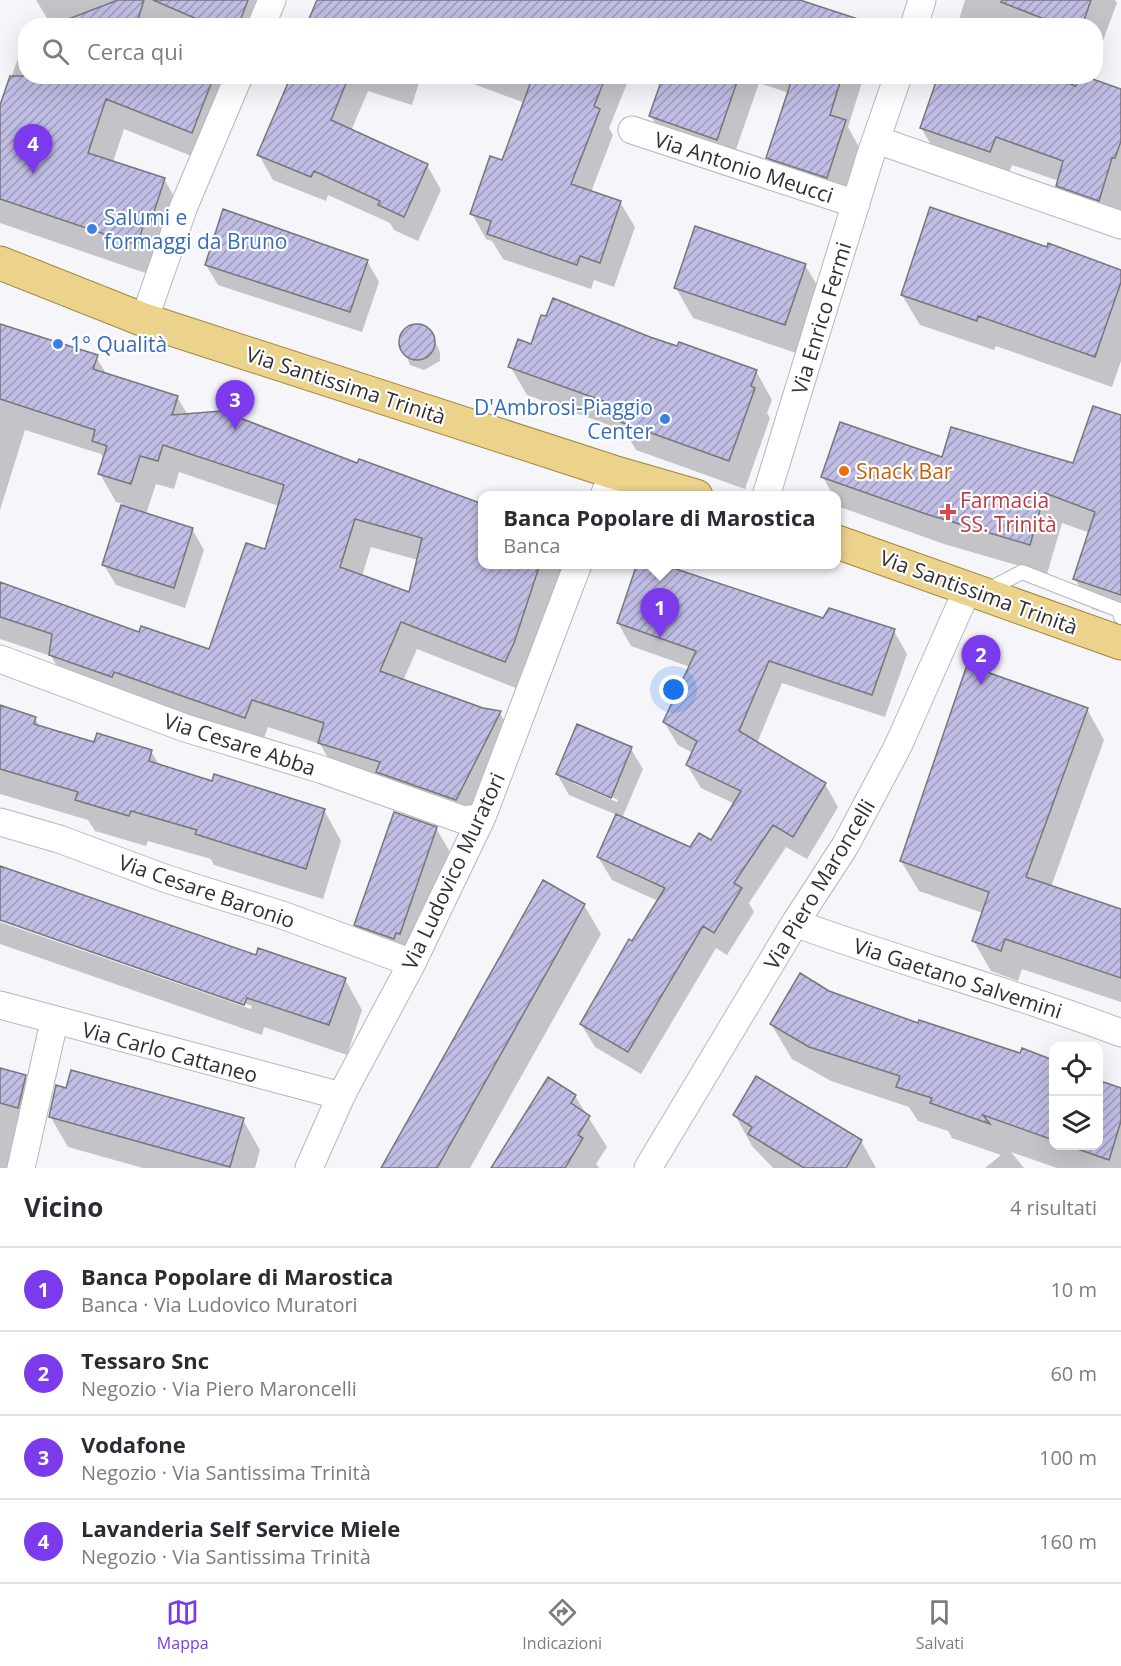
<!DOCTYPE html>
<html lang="it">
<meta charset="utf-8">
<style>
:root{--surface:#fff;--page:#f2f2f3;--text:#2b2b33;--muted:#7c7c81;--line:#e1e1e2;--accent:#7c3aed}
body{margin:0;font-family:"Open Sans",sans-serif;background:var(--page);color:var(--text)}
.controls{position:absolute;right:18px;bottom:18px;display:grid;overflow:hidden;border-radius:12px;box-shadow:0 6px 24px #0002}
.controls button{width:54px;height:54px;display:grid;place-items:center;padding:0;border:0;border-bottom:2px solid var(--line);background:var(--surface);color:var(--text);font:30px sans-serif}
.you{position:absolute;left:674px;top:690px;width:21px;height:21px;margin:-15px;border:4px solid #fff;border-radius:50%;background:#1a73e8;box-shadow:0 0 0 9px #1a73e833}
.badge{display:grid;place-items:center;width:39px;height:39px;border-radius:50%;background:var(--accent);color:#fff;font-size:20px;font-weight:700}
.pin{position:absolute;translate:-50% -50px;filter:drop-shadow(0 2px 3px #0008)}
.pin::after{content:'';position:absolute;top:32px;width:21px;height:18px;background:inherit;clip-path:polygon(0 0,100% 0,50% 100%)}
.popup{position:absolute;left:478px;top:491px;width:363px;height:78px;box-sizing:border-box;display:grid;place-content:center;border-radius:12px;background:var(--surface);filter:drop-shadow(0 2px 4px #0005);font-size:20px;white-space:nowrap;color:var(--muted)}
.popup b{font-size:22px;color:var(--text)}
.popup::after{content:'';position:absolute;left:50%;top:100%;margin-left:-12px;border:12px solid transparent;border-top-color:var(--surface)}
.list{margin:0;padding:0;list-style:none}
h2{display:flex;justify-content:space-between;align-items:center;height:78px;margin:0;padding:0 24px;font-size:26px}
h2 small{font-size:20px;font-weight:400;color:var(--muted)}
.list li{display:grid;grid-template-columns:39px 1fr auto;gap:18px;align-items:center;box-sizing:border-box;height:84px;padding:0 24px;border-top:2px solid var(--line)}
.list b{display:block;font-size:22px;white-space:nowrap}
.list p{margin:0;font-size:20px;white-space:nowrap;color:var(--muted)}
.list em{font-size:20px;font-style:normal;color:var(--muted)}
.icon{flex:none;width:33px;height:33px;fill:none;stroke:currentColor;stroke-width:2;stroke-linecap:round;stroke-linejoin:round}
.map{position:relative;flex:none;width:1121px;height:1168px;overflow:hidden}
.search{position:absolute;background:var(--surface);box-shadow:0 6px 24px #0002;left:18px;right:18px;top:18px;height:66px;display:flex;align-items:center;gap:15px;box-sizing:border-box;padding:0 21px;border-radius:24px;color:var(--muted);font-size:22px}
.sheet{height:414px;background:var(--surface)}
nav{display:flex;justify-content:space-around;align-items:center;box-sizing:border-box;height:84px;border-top:2px solid var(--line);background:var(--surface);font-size:16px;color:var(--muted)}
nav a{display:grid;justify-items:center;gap:3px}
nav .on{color:var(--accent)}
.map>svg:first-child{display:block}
</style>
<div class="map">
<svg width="1121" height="1168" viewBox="0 0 1121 1168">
<defs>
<pattern id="building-hatch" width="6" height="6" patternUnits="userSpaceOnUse" patternTransform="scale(1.5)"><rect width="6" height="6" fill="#c0bee4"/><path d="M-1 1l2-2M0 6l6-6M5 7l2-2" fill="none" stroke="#9c9bb9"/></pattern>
</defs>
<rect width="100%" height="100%" fill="#f5f5fa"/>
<path fill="#0003" fill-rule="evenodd" d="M36,0H278L269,26H56L50,23Z
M965,0H1115L1117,3L1096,59V26H957Z
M25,38L26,76H249L209,163L124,129L113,162L164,179L182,210L154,276L0,223V110Z
M289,76H421L412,105L368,91L351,131L427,165L441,190L418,241L394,230L390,223L328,195L326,201L273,180L259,155L291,80Z
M452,76H630L609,128L613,135L591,192L620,202L635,227L614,287L594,280L591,289L503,259L492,241L486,239L472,214L503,162L525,103Z
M665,76H864L848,127L859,147L841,202L782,182L768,158L789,93L759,83L731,164L665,141L651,116Z
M1077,88L1121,91V210L1115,228L1074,214L1057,185L1059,181L1012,165L1006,180L938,156L921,128Z
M367,261L379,282L362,332L218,285L206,265Z
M805,265L823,295L802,355L693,318L676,288Z
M1121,271V361L1112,387L996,346L994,350L920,325L902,295Z
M0,325L96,357L107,375L177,397L188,415L358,465L483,506V564H566L521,690L417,649L403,681L482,709L500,713L516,741L472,828L336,771L320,744L268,727L261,746L67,683L51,656L0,639V584L140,634L210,651L266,551L279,506L179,472L174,489L156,484L146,514L192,529L204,550L185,608L116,585L104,565L123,504L116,502L100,474L104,460L101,454L25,430L0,510ZM371,547L418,560L410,594L362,576Z
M420,326L430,330L440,352V361L424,370L410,365L400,338L404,332Z
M650,338L756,371L772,400L767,413L770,418L745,489L636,450L625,431L527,395L510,366L532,345Z
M1121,418V618L1092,609L1075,579L1090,533L1062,523L1047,574L944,544L840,507L837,496H833L823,477L943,459L1074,464Z
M824,620L894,631L907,654L885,717L782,683L757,743L825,784L838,807L807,859L786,847L749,903L754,912L727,955L716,948L641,1074L595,1047L581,1024L658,901L612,880L598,857L617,815L569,795L557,774L631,749L643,769L622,818L691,849L712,842L735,804L701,788L687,765L693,753L678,745L664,722L690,667L631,646L618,623ZM573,780L618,800L617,802L573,783Z
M0,707L35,718L40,727L95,744L151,751L160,766L324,810L341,841L323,899L214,865L211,859L148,841L146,846L95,831L88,820L0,794Z
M1087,709L1104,740L1051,887L1121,911V1002L1022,969L1018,981L991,971L973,940L983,913L919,891L901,861Z
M436,828L454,859L418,964L373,955L355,925Z
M0,868L257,957L345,979L362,1010L347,1055L264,1027L262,1035L0,944V922L251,1009L252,1006L0,919Z
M543,882L584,905L601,934L470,1168H382Z
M829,992L919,1025L1021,1054L1023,1050L1054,1061V1146H1098L1121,1090V1168H1057L1011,1152L1024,1168H985L1001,1155L952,1138L948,1131L918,1121L909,1107L831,1081L792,1059L771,1024Z
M0,1069L25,1077L42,1107L15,1168H0Z
M548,1079L575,1096L607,1147L596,1164L599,1168H493Z
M735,1115L861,1141L876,1168H773L752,1146Z
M50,1116L243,1120L260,1150L255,1168H143L68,1147Z"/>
<path fill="url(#building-hatch)" stroke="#76767b" stroke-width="1.5" fill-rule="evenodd" d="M118,0H144L136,26H58V23Z
M153,0H248L238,26H213Z
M317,0H800L861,20V26H306Z
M1002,0H1091L1082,26H1062L1001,2Z
M10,76H214L192,133L106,99L88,153L165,178L151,221L146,218L137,245L0,199V105Z
M291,76H349L331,120L428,164L404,217L378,205L380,201L314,171L311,177L257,155Z
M533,76H606L594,106L600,109L571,184L621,201L600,263L580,256L577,265L487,234L491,221L470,214L490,156L502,160Z
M663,76H739L717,140L649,116Z
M793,76H842L830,115L846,120L827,178L766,158Z
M938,76H1047L1076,86L1079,76H1084L1121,89V141L1115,158H1112L1099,201L1056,186L1063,161L996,137L990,152L920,128Z
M930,207L1047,247L1048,243L1121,270V282L1095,357L978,316L977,321L901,295Z
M223,209L368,260L350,312L205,265Z
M695,226L806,264L785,325L674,288Z
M553,298L650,337L677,346L679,342L757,370L751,386L755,388L729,461L618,421L623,408L508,367L518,339L531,344L541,315L546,316Z
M399 342a18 18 0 1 1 36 0a18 18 0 1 1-36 0Z
M0,324L98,355L93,369L178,396L172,415L222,411L357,463L359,459L483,504V564H540L514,643L505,662L401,622L380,671L483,708L501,711L456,800L376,772L380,762L318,743L324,723L252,700L245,718L114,672L112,677L49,655L52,634L0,617V582L139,632L141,626L209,649L246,543L265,549L284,485L163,445L158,461L140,456L131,484L98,474L107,446L92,441L95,430L0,399ZM355,519L422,538L409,592L340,567Z
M1093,406L1121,415V595L1073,579L1095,512L1045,493L1030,545L926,514L821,477L840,422L942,457L951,427L1073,463Z
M121,505L193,528L174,588L102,565Z
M637,564H661L823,618L829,608L895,629L872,695L769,661L739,731L826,783L793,837L773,825L734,883L742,888L714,933L703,926L628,1052L580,1024L629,939L632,941L665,888L597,857L616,814L690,847L699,833L711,840L741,791L686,765L697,741L663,722L696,651L617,623Z
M967,665L1088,708L1026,877L1121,909V978L1005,939L1001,951L972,941L989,892L900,861Z
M0,705L36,717L34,724L94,742L97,733L152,750L149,761L212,781L214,774L325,809L306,869L195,834L197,830L131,811L129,816L75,800L78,792L0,769Z
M577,724L632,747L611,798L556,774Z
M394,812L437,827L400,934L396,933L394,939L354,925Z
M0,866L256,955L258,948L346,978L329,1025L247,998L244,1005L0,920Z
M543,880L585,904L437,1168H381Z
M800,973L829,991L918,1023L919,1020L1020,1053L1022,1048L1053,1060V1140L983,1115L990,1124L930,1103L932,1098L896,1087L900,1076L809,1047L770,1024Z
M0,1068L26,1075L18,1108L0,1103Z
M71,1070L244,1118L230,1167L49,1117L56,1085L66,1088Z
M756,1076L862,1140L846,1168H804L748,1134L752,1127L733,1115Z
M548,1077L576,1095L571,1103L590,1116L578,1135L583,1138L565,1168H491Z
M1098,1080L1121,1088V1121L1109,1160L1069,1146H1098Z"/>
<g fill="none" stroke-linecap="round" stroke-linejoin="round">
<defs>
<path id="lane" d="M986,591L1022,572L1119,610L1121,617"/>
<path id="street" d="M261,26L272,0
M914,26L922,0
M632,130L856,204
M877,140L1121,225
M144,320L184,206L239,76
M604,496L613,472
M766,496L870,157L898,76
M0,659L185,728L323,770L464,820L482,817
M0,822L59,839L167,879L282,915L412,963
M795,923C903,963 1014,992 1121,1033
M0,1005L341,1096
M21,1168L54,1022
M309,1168L341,1096L412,963L482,817L578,564
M648,1168L795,923L845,846L898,746L968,588"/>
<path id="primary" d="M0,263L144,320L613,472L696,496
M837,542L1121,643"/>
</defs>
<use href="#lane" stroke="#b7b6bc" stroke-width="16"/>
<use href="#street" stroke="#b7b6bc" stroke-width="29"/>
<use href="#primary" stroke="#a1863b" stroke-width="35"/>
<use href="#lane" stroke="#fff" stroke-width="14"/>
<use href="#street" stroke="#fff" stroke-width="27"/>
<use href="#primary" stroke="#ebd38c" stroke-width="33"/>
</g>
<g fill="#3f7fe0" stroke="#fff" stroke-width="2">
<circle cx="92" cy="229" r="6"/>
<circle cx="58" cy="344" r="6"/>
<circle cx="665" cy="419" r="6"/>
</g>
<circle fill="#e8710a" stroke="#fff" stroke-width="2" cx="844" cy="471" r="6"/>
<path fill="#e0444e" stroke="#fff" stroke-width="2" d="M945 503h6v6h6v6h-6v6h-6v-6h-6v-6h6z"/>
<g text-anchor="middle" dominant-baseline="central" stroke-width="4.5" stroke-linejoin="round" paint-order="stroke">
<g font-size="21" fill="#303033" stroke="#fff">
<text transform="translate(744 167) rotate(18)">Via Antonio Meucci</text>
<text transform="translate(821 318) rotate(-73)">Via Enrico Fermi</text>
<text transform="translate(346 385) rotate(18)">Via Santissima Trinità</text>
<text transform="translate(979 592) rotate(20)">Via Santissima Trinità</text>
<text transform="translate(240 744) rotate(18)">Via Cesare Abba</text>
<text transform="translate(453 871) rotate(-65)">Via Ludovico Muratori</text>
<text transform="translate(819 884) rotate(-59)">Via Piero Maroncelli</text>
<text transform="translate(207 891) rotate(19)">Via Cesare Baronio</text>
<text transform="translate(958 978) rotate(18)">Via Gaetano Salvemini</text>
<text transform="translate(170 1052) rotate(15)">Via Carlo Cattaneo</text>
</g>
<g font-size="21" fill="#366cbe" stroke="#fff" text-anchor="start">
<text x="104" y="217">Salumi e<tspan x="104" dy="24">formaggi da Bruno</tspan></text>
<text x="70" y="344">1° Qualità</text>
<text x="653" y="407" text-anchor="end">D'Ambrosi-Piaggio<tspan x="653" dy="24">Center</tspan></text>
</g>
<g font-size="21" fill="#c56008" stroke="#fff" text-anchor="start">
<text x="856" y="471">Snack Bar</text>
</g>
<g font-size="21" fill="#be3a42" stroke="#fff" text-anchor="start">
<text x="960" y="500">Farmacia<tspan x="960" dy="24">SS. Trinità</tspan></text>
</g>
</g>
</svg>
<div class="controls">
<button><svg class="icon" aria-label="locate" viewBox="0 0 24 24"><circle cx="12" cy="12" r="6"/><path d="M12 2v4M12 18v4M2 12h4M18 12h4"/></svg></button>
<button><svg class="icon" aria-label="layers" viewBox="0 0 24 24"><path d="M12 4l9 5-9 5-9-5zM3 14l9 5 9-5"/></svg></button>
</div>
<div class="you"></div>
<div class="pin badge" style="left:660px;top:638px">1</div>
<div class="popup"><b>Banca Popolare di Marostica</b>Banca</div>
<div class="pin badge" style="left:981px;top:685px">2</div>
<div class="pin badge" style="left:235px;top:430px">3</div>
<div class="pin badge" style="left:33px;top:174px">4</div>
<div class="search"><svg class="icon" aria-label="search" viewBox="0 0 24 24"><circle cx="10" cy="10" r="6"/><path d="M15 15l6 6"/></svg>Cerca qui</div>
</div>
<section class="sheet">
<h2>Vicino<small>4 risultati</small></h2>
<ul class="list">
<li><span class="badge">1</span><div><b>Banca Popolare di Marostica</b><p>Banca · Via Ludovico Muratori</p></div><em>10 m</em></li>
<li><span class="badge">2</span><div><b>Tessaro Snc</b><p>Negozio · Via Piero Maroncelli</p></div><em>60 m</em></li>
<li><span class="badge">3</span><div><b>Vodafone</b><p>Negozio · Via Santissima Trinità</p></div><em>100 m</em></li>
<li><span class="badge">4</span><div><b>Lavanderia Self Service Miele</b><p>Negozio · Via Santissima Trinità</p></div><em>160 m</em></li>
</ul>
</section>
<nav>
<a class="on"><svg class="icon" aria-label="map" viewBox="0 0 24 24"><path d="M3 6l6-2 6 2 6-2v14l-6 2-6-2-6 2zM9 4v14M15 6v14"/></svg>Mappa</a>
<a><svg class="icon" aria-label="directions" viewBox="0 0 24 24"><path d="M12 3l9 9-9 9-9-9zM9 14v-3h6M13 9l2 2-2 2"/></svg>Indicazioni</a>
<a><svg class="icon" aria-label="saved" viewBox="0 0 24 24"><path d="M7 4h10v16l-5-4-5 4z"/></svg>Salvati</a>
</nav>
